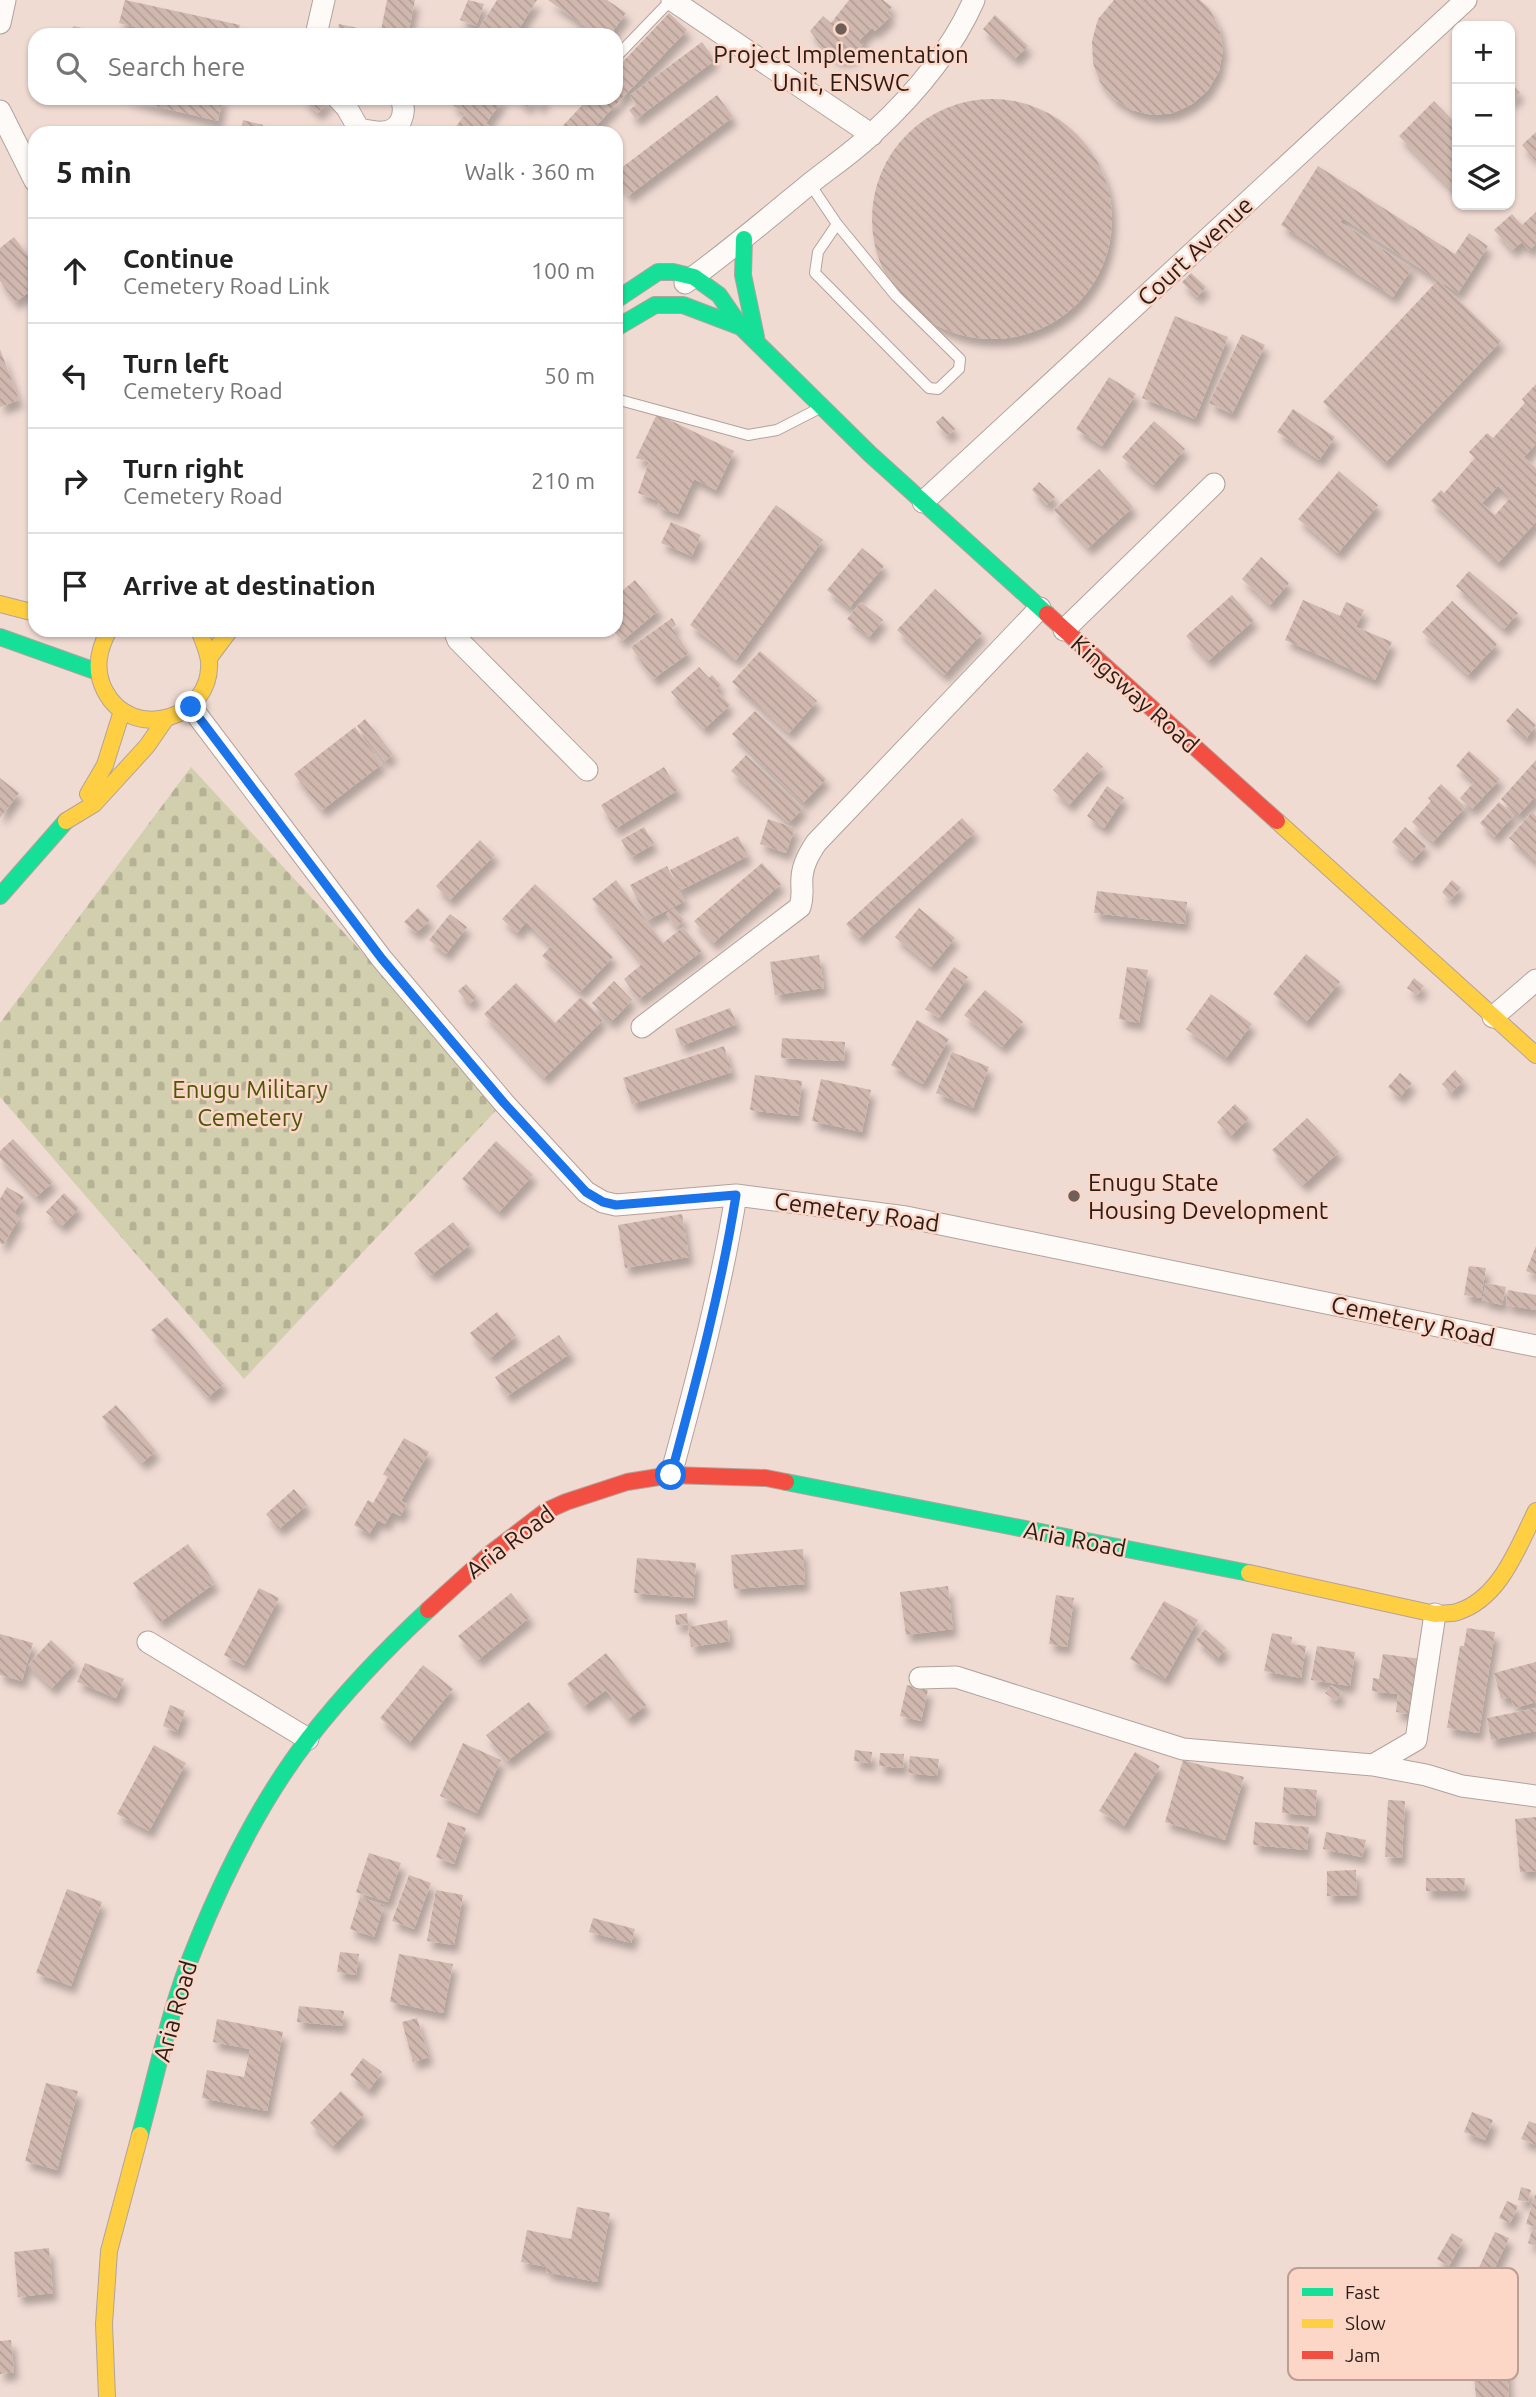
<!DOCTYPE html>
<meta charset="utf-8">
<style>
:root{--surface:#fff;--page:#f6f6f6;--text:#222;--muted:#767676;--line:#e0e0e0}
body{margin:0;font-family:Ubuntu,sans-serif;background:var(--page);color:var(--text)}
.controls{position:absolute;right:21px;top:21px;display:grid;overflow:hidden;border-radius:14px;box-shadow:0 2px 5px #0004}
.controls button{width:63px;height:63px;display:grid;place-items:center;padding:0;border:0;border-bottom:2px solid var(--line);background:var(--surface);color:var(--text);font:35px sans-serif}
.stop{position:absolute;width:21px;height:21px;margin:-16px;border:5px solid #1a73e8;border-radius:50%;background:#fff}
.stop.end{background:#1a73e8;border-color:#fff;box-shadow:0 2px 7px #0008}
.list{margin:0;padding:0;list-style:none}
h2{display:flex;justify-content:space-between;align-items:center;height:91px;margin:0;padding:0 28px;font-size:30px}
h2 small{font-size:23px;font-weight:400;color:var(--muted)}
.list li{display:grid;grid-template-columns:46px 1fr auto;gap:21px;align-items:center;box-sizing:border-box;height:105px;padding:0 28px;border-top:2px solid var(--line)}
.list b{display:block;font-size:26px;white-space:nowrap}
.list p{margin:0;font-size:23px;white-space:nowrap;color:var(--muted)}
.list em{font-size:23px;font-style:normal;color:var(--muted)}
.icon{flex:none;width:38px;height:38px;fill:none;stroke:currentColor;stroke-width:2;stroke-linecap:round;stroke-linejoin:round}
.map{position:relative;flex:none;width:1536px;height:2397px;overflow:hidden}
.search{position:absolute;background:var(--surface);box-shadow:0 2px 5px #0004;left:28px;top:28px;width:595px;height:77px;display:flex;align-items:center;gap:18px;box-sizing:border-box;padding:0 24px;border-radius:21px;color:var(--muted);font-size:26px}
.panel{position:absolute;background:var(--surface);box-shadow:0 2px 5px #0004;left:28px;top:126px;width:595px;height:511px;border-radius:21px}
.map>svg:first-child{display:block}
</style>
<div class="map">
<svg width="1536" height="2397" viewBox="0 0 1536 2397">
<defs>
<pattern id="cemetery-stones" width="16" height="16" patternUnits="userSpaceOnUse" patternTransform="scale(1.75)"><rect width="16" height="16" fill="#d1cfae"/><path d="M2 7V4a2 2 0 0 1 4 0v3zM10 15v-3a2 2 0 0 1 4 0v3z" fill="#b4b195"/></pattern>
<pattern id="building-back-hatch" width="6" height="6" patternUnits="userSpaceOnUse" patternTransform="scale(1.75)"><rect width="6" height="6" fill="#d0b8af"/><path d="M-1 5l2 2M0 0l6 6M5-1l2 2" fill="none" stroke="#b39e96"/></pattern>
<filter id="shadow"><feDropShadow dx="4.5" dy="8" stdDeviation="3.5" flood-color="#0004"/></filter>
</defs>
<rect width="100%" height="100%" fill="#f0dbd3"/>
<path fill="url(#cemetery-stones)" d="M191,767L502,1104L244,1379L0,1097V1023Z"/>
<path fill="url(#building-back-hatch)" fill-rule="evenodd" filter="url(#shadow)" d="M125,0L240,25L237,35H136L138,28L119,23Z
M387,0H415L408,35H380Z
M468,0L484,4L476,26L460,20Z
M497,0H537L515,35H475Z
M548,0H607L626,13L610,35H597Z
M849,0H883L892,7L887,12L891,16L875,31L872,28L860,40L864,44L847,60L843,56L839,60L821,46L810,31L823,16L831,23Z
M1114,0H1200L1209,8L1219,27L1223,49L1219,71L1208,90L1192,104L1173,113L1152,115L1132,110L1114,99L1100,82L1093,63L1092,41L1098,19Z
M669,13L687,30L589,133H556L589,98H616V69Z
M995,15L1028,46L1015,59L983,29Z
M339,24L376,32L375,35H337Z
M73,26L107,34V35H71Z
M702,42L715,60L636,119L629,110L636,105L630,95Z
M1510,82L1520,93L1510,103Z
M717,95L733,117L628,196L616,180V172Z
M122,98H223L218,121Z
M301,98H332L318,113Z
M455,98H504L486,123L500,133L452,132L465,114L451,104Z
M514,98H546L541,106L532,100L528,107Z
M872 219a120 120 0 1 1 240 0a120 120 0 1 1-240 0Z
M1434,101L1457,125V195L1399,136Z
M243,120L263,125L261,133L241,129Z
M1536,132V161L1522,145Z
M1318,166L1455,254L1469,233L1488,246L1458,293L1438,280L1501,341L1385,463L1323,402L1438,280L1343,218L1340,222L1412,268L1393,297L1281,225Z
M1536,212V244L1529,250L1522,242L1512,250L1494,230L1512,214L1522,225Z
M14,237L35,265V288L15,302L0,281V248Z
M1191,273L1206,287L1197,297L1182,282Z
M1175,316L1228,337L1195,419L1142,398Z
M1242,334L1265,345L1232,414L1209,403Z
M0,349L19,400L0,407Z
M1109,377L1136,394L1102,446L1076,429Z
M1536,384V444L1524,457L1536,468V522L1498,563L1431,501L1441,490L1444,493L1475,458L1469,452L1487,433L1493,438L1525,403L1522,399ZM1498,486L1510,498L1495,515L1482,503Z
M1293,409L1335,437L1319,460L1277,432Z
M657,414L734,451L716,490L694,479L678,514L657,507L659,501L638,493L649,462L636,458Z
M943,416L955,429L947,436L936,422Z
M1154,421L1185,449L1153,485L1122,457Z
M1099,469L1133,507L1088,548L1054,510Z
M1339,471L1378,505L1338,553L1298,519Z
M1039,482L1055,497L1047,505L1032,490Z
M776,505L823,540L736,660L690,625Z
M671,522L701,535L692,556L661,543Z
M862,548L884,566L849,608L827,590Z
M1261,557L1289,583L1270,605L1242,579Z
M1469,571L1518,613L1504,629L1456,586Z
M635,580L659,610L622,641L613,630H616V596Z
M935,589L982,633L944,675L897,630Z
M1232,595L1254,620L1208,661L1186,636Z
M1303,600L1340,616L1346,602L1364,610L1356,627L1392,642L1375,680L1285,640Z
M1452,601L1497,644L1468,675L1422,632Z
M861,602L883,620L869,637L847,619Z
M672,618L676,625L672,628L689,653L653,679L631,647Z
M760,651L817,701L789,733L732,682Z
M699,667L709,678L712,675L721,685L716,690L730,705L704,729L671,692Z
M1517,708L1536,725L1526,739L1506,721Z
M755,711L826,779L803,803L732,734Z
M365,719L393,754L385,761L357,726Z
M355,727L382,764L322,810L294,774Z
M1469,751L1500,779L1472,809L1460,798L1474,782L1456,766Z
M1087,752L1103,767L1069,805L1053,790Z
M746,755L803,808L789,823L731,771Z
M1536,760V802L1533,799L1518,815L1501,799Z
M664,767L678,790L615,829L601,805Z
M0,778L19,793L0,818Z
M1441,784L1465,807L1433,842L1412,822L1431,801L1428,798Z
M1107,786L1124,798L1104,828L1087,816Z
M1499,802L1514,815L1494,837L1480,823Z
M1532,812L1536,816V863L1509,838Z
M962,818L975,832L859,938L846,924Z
M768,819L795,828L786,853L760,844Z
M644,827L654,844L631,857L621,840Z
M1405,827L1426,846L1412,861L1392,842Z
M738,836L748,856L681,890L670,870Z
M480,840L495,855L450,900L436,886Z
M762,863L781,884L713,943L694,921Z
M667,866L685,901L648,920L630,885Z
M616,880L663,943L683,927L702,951L639,999L624,979L642,964L592,899Z
M1452,880L1461,888L1450,900L1442,892Z
M535,884L613,957L580,992L542,956L551,946L526,922L517,933L502,919Z
M1097,891L1187,902L1185,924L1094,913Z
M418,908L430,920L416,933L404,922Z
M674,908L684,920L676,927L666,914Z
M919,908L955,938L931,967L895,937Z
M450,914L467,927L446,954L429,940Z
M1306,954L1340,982L1306,1022L1273,994Z
M819,955L824,988L775,995L770,962Z
M954,967L968,977L939,1018L925,1009Z
M1127,967L1148,970L1139,1023L1119,1019Z
M1414,978L1424,986L1417,995L1407,988Z
M614,981L632,1000L611,1022L592,1003Z
M516,983L555,1023L581,997L603,1020L544,1078L484,1014Z
M466,984L477,997L469,1004L458,991Z
M985,990L1023,1022L1002,1047L964,1015Z
M1211,994L1252,1024L1226,1058L1186,1029Z
M730,1008L737,1024L681,1046L675,1029Z
M917,1020L949,1039L923,1084L891,1065Z
M782,1038L845,1042L844,1061L781,1058Z
M724,1046L732,1072L632,1104L623,1078Z
M952,1052L989,1067L973,1108L936,1093Z
M1455,1070L1464,1080L1451,1093L1442,1084Z
M1400,1073L1412,1083L1400,1097L1388,1087Z
M755,1075L802,1081L798,1116L750,1110Z
M821,1079L871,1090L862,1132L812,1121Z
M1235,1104L1249,1118L1231,1136L1217,1122Z
M1307,1118L1339,1152L1303,1185L1272,1150Z
M13,1139L53,1182L36,1197L0,1158V1151Z
M496,1141L533,1175L499,1212L462,1179Z
M7,1187L24,1197L14,1213L20,1217L3,1245L0,1243V1199Z
M64,1193L79,1208L62,1226L46,1212Z
M682,1214L689,1257L625,1268L618,1225Z
M453,1222L471,1244L431,1275L414,1253Z
M1536,1246V1275L1526,1271Z
M1469,1266L1486,1268L1481,1298L1464,1295Z
M1486,1283L1506,1287L1502,1305L1482,1300Z
M1508,1290L1536,1295V1310L1506,1305Z
M497,1312L516,1336L490,1358L470,1333Z
M167,1317L224,1384L208,1397L151,1330Z
M559,1335L571,1353L507,1396L495,1377Z
M116,1405L156,1451L142,1463L102,1417Z
M404,1438L429,1452L401,1501L407,1504L400,1516L392,1512L385,1524L378,1520L369,1534L354,1525L368,1500L373,1503L388,1477L383,1474Z
M294,1489L307,1505L279,1529L266,1514Z
M188,1544L215,1583L160,1622L133,1583Z
M803,1549L805,1584L734,1589L731,1555Z
M637,1558L696,1563L693,1598L634,1593Z
M948,1586L953,1629L906,1635L900,1592Z
M259,1588L279,1598L244,1665L224,1655Z
M511,1593L530,1617L478,1660L458,1636Z
M1056,1595L1074,1598L1067,1647L1049,1644Z
M1164,1601L1198,1620L1165,1679L1130,1659Z
M687,1613L688,1624L676,1625L675,1615Z
M727,1620L730,1641L691,1647L688,1627Z
M1467,1628L1495,1632L1479,1733L1447,1728L1460,1646H1464Z
M1205,1629L1226,1648L1217,1659L1196,1640Z
M1272,1633L1292,1637L1291,1644L1306,1646L1301,1678L1264,1671Z
M0,1634L33,1643L22,1681L0,1675Z
M51,1640L75,1663L52,1688L28,1665Z
M1317,1646L1355,1652L1350,1686L1311,1680Z
M606,1653L646,1705L628,1719L606,1690L584,1706L567,1684Z
M1383,1654L1421,1659L1414,1715L1396,1712L1398,1694L1372,1691L1373,1678L1379,1679Z
M1536,1662V1702L1514,1708L1511,1697L1501,1699L1494,1673Z
M85,1663L124,1679L116,1698L77,1682Z
M423,1665L453,1689L409,1743L380,1718Z
M907,1685L928,1690L921,1721L900,1716Z
M1331,1685L1342,1692L1336,1701L1325,1693Z
M529,1702L550,1728L507,1761L486,1735Z
M170,1705L185,1711L177,1732L163,1726Z
M1536,1708V1731L1491,1740L1487,1718Z
M463,1743L501,1760L477,1813L440,1796Z
M154,1745L186,1763L149,1831L117,1814Z
M855,1750L872,1752L871,1763L854,1761Z
M1135,1752L1160,1766L1124,1826L1099,1811Z
M880,1753L904,1754L903,1768L879,1766Z
M910,1756L939,1759L937,1776L908,1773Z
M1183,1760L1244,1777L1225,1840L1165,1822Z
M1284,1787L1317,1790L1315,1816L1282,1813Z
M1388,1800L1405,1801L1402,1858L1385,1857Z
M1536,1817V1871L1520,1872L1515,1819Z
M448,1822L466,1828L454,1864L436,1857Z
M1255,1822L1309,1827L1307,1850L1253,1845Z
M1326,1832L1366,1840L1362,1857L1323,1849Z
M369,1853L401,1863L388,1902L356,1892Z
M1356,1870L1357,1895L1327,1896V1871Z
M409,1875L431,1883L414,1929L392,1921Z
M1426,1878H1465L1464,1891H1426Z
M67,1889L102,1902L71,1986L36,1973Z
M436,1890L463,1895L454,1945L427,1941Z
M360,1897L384,1905L374,1937L350,1929Z
M593,1918L635,1929L631,1943L589,1932Z
M340,1952L359,1954L356,1975L337,1972Z
M399,1954L453,1964L443,2013L390,2002Z
M299,2006L344,2011L342,2026L297,2022Z
M417,2018L429,2057L413,2062L402,2022Z
M217,2019L283,2032L267,2111L202,2098L207,2070L244,2077L250,2049L213,2042Z
M363,2058L382,2072L369,2090L350,2075Z
M46,2083L78,2091L57,2170L25,2161Z
M341,2091L364,2114L333,2146L310,2123Z
M1472,2112L1493,2120L1485,2140L1464,2132Z
M1529,2121L1536,2124V2145L1521,2139Z
M1521,2187L1531,2190L1528,2202L1518,2200Z
M1535,2195H1536V2227L1526,2224Z
M1507,2201L1518,2206L1510,2223L1499,2218Z
M577,2207L610,2213L597,2282L546,2272L547,2267L521,2262L527,2230L571,2239Z
M1532,2230L1536,2231V2246L1528,2243Z
M1495,2232L1509,2238L1491,2276L1478,2270Z
M1452,2233L1463,2240L1449,2266L1437,2259Z
M49,2248L53,2293L18,2297L14,2252Z
M11,2340L14,2372L0,2374V2341Z
M1506,2354L1509,2397H1476L1472,2357Z"/>
<g fill="none" stroke-linecap="round" stroke-linejoin="round">
<defs>
<path id="lane" d="M616,57L671,0
M810,184L837,224L896,296L960,359L959,369L938,389L929,388L815,273L818,252L837,224
M616,399L748,435L777,430L820,408"/>
<path id="street" d="M672,0L872,135
M0,23L5,0
M316,35L324,0
M338,98L347,108L361,133
M0,111L35,181
M361,130C368,130 376,133 383,132C401,131 407,113 401,98
M685,283C727,253 767,219 807,186C829,168 854,152 874,132C914,95 952,50 974,0
M923,502L1466,0
M454,630L458,640L587,770
M1064,630L1214,484
M191,707L382,959L504,1103L586,1192L603,1202L616,1205L736,1195L906,1217L1536,1346
M1493,1017L1536,980
M642,1027L800,907C804,894 801,889 802,877C803,864 809,854 816,843L1040,608
M671,1475C696,1382 721,1290 736,1195
M148,1642L308,1739
M920,1678L956,1677L1183,1749L1373,1765L1416,1740L1435,1614
M1373,1765L1426,1775L1462,1786L1536,1796"/>
<path id="fast" d="M744,239L743,275L756,337
M616,300L658,272H673L694,277L719,295L741,327L870,454L1047,614
M616,328L655,305H683L741,327
M0,637L98,672
M0,896L66,821
M786,1482L1249,1573
M140,2135C157,2073 170,2007 195,1947C224,1875 261,1800 309,1738C345,1692 385,1650 428,1610"/>
<path id="slow" d="M0,604L35,613
M109,630C98,650 94,670 105,691C132,743 213,719 209,661C208,651 202,639 199,630
M209,658L230,630
M88,794L105,765L122,711
M66,821L94,804L147,746L165,720
M1277,821L1536,1055
M1249,1573L1435,1614C1442,1613 1450,1614 1457,1612C1500,1599 1518,1547 1536,1511
M107,2397L104,2324L109,2251L140,2135"/>
<path id="jam" d="M1047,614L1277,821
M428,1610L491,1553L546,1511L566,1502L627,1482L671,1475L766,1478L786,1482"/>
</defs>
<use href="#lane" stroke="#b2a29c" stroke-width="12"/>
<use href="#street" stroke="#b2a29c" stroke-width="23"/>
<use href="#fast" stroke="#b2a29c" stroke-width="18"/>
<use href="#slow" stroke="#b2a29c" stroke-width="18"/>
<use href="#jam" stroke="#b2a29c" stroke-width="18"/>
<use href="#lane" stroke="#fdfaf8" stroke-width="10"/>
<use href="#street" stroke="#fdfaf8" stroke-width="21"/>
<use href="#fast" stroke="#16e098" stroke-width="16"/>
<use href="#slow" stroke="#ffcf43" stroke-width="16"/>
<use href="#jam" stroke="#f24e42" stroke-width="16"/>
</g>
<g fill="none" stroke-linecap="round" stroke-linejoin="round">
<path stroke="#1a73e8" stroke-width="9" d="M191,707L382,959L504,1103L586,1192L603,1202L616,1205L736,1195C721,1290 696,1382 671,1475"/>
</g>
<g fill="#6f5f59" stroke="#fcd6c7" stroke-width="2.5">
<circle cx="841" cy="29" r="7"/>
<circle cx="1074" cy="1196" r="7"/>
</g>
<g text-anchor="middle" dominant-baseline="central" stroke-width="5" stroke-linejoin="round" paint-order="stroke">
<g font-size="24" fill="#2a1c17" stroke="#fcd6c7">
<text x="841" y="54">Project Implementation<tspan x="841" dy="28">Unit, ENSWC</tspan></text>
<text x="1088" y="1182" text-anchor="start">Enugu State<tspan x="1088" dy="28">Housing Development</tspan></text>
</g>
<g font-size="24" fill="#2a1c17" stroke="#fcd6c7">
<text transform="translate(1195 251) rotate(-43)">Court Avenue</text>
<text transform="translate(1135 694) rotate(42)">Kingsway Road</text>
<text transform="translate(857 1212) rotate(8)">Cemetery Road</text>
<text transform="translate(1413 1321) rotate(12)">Cemetery Road</text>
<text transform="translate(1075 1539) rotate(11)">Aria Road</text>
<text transform="translate(510 1542) rotate(-37)">Aria Road</text>
<text transform="translate(175 2011) rotate(-74)">Aria Road</text>
</g>
<g font-size="24" fill="#495806" stroke="#fcd6c7">
<text x="250" y="1089">Enugu Military<tspan x="250" dy="28">Cemetery</tspan></text>
</g>
</g>
<rect x="1288" y="2268" width="230" height="112" rx="10" fill="#fcd6c7" stroke="#bd9e92" stroke-width="2"/>
<rect x="1302" y="2288" width="31" height="8" fill="#16e098"/>
<rect x="1302" y="2319" width="31" height="9" fill="#ffcf43"/>
<rect x="1302" y="2351" width="31" height="8" fill="#f24e42"/>
<g font-size="19" fill="#2a1c17">
<text x="1345" y="2299">Fast</text>
<text x="1345" y="2330">Slow</text>
<text x="1345" y="2362">Jam</text>
</g>
</svg>
<div class="controls">
<button>+</button>
<button>−</button>
<button><svg class="icon" aria-label="layers" viewBox="0 0 24 24"><path d="M12 4l9 5-9 5-9-5zM3 14l9 5 9-5"/></svg></button>
</div>
<div class="stop" style="left:671px;top:1475px"></div>
<div class="stop end" style="left:191px;top:707px"></div>
<div class="search"><svg class="icon" aria-label="search" viewBox="0 0 24 24"><circle cx="10" cy="10" r="6"/><path d="M15 15l6 6"/></svg>Search here</div>
<section class="panel">
<h2>5 min<small>Walk · 360 m</small></h2>
<ul class="list">
<li><svg class="icon" aria-label="ahead" viewBox="0 0 24 24"><path d="M12 20V5M6 11l6-6 6 6"/></svg><div><b>Continue</b><p>Cemetery Road Link</p></div><em>100 m</em></li>
<li><svg class="icon" aria-label="left" viewBox="0 0 24 24"><path d="M17 20v-9H6M10 6l-5 5 5 5"/></svg><div><b>Turn left</b><p>Cemetery Road</p></div><em>50 m</em></li>
<li><svg class="icon" aria-label="right" viewBox="0 0 24 24"><path d="M7 20v-9h11M14 6l5 5-5 5"/></svg><div><b>Turn right</b><p>Cemetery Road</p></div><em>210 m</em></li>
<li><svg class="icon" aria-label="arrive" viewBox="0 0 24 24"><path d="M6 21V4h12l-3 4 3 4H6"/></svg><div><b>Arrive at destination</b></div></li>
</ul>
</section>
</div>
